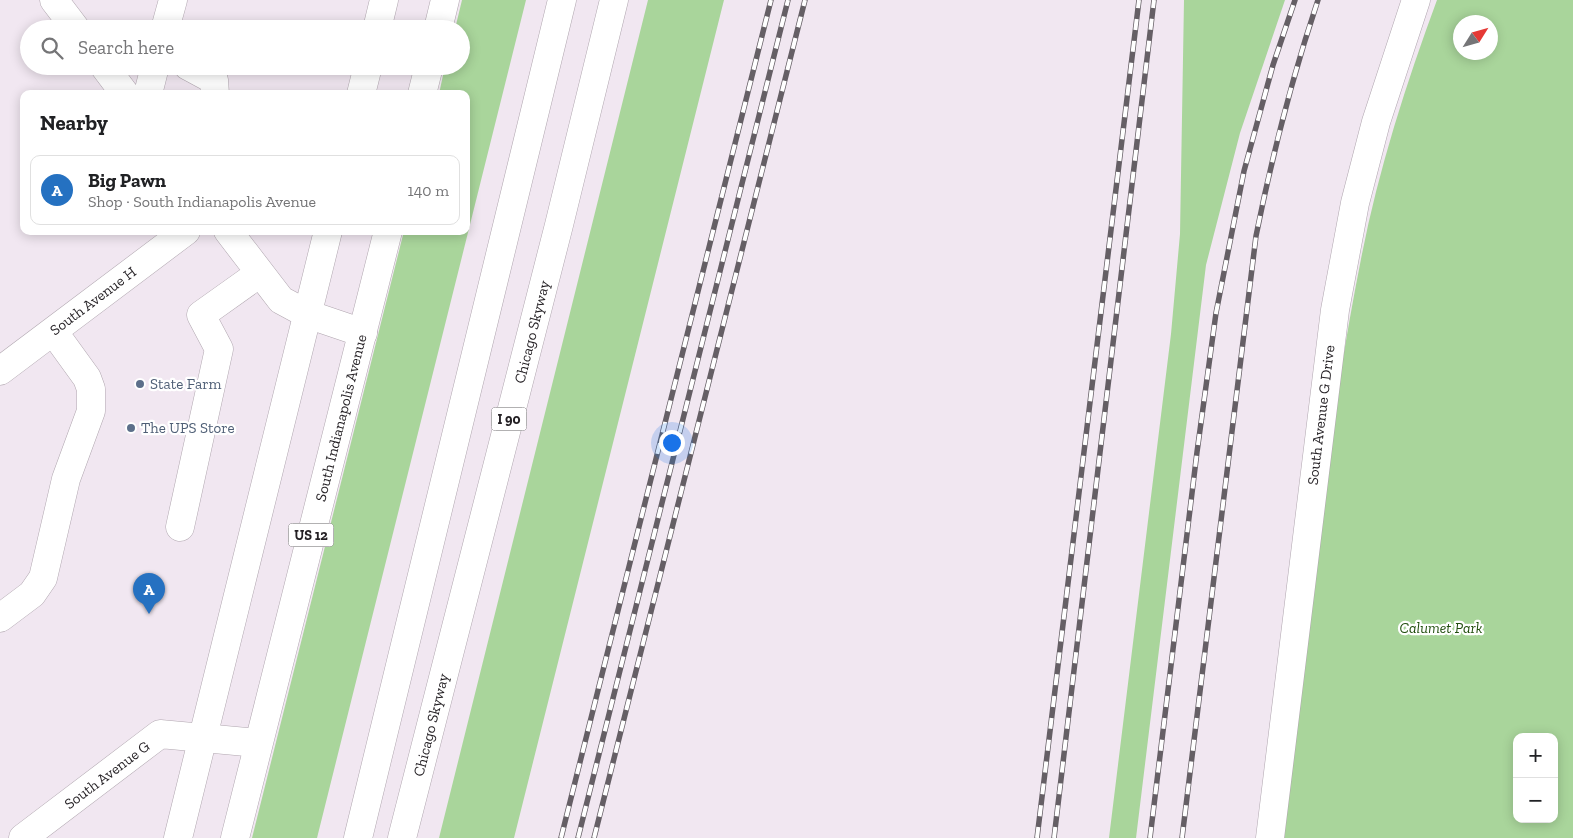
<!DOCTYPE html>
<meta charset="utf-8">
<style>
:root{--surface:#fff;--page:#f2f2f2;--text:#202124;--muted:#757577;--line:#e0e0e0;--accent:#2571c1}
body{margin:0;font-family:"Zilla Slab",serif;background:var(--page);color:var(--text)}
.controls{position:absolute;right:15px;bottom:15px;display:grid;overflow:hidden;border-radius:10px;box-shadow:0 2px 12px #0003}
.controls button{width:45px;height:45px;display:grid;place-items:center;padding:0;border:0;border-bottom:1px solid var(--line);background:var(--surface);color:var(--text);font:25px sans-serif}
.compass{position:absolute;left:1453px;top:15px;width:45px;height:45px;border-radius:50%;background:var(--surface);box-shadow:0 2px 12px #0003;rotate:53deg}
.you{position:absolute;left:671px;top:442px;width:18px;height:18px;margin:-12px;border:4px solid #fff;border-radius:50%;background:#1a73e8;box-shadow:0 0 0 8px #1a73e833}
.badge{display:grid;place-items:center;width:32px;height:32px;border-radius:50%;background:var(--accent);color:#fff;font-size:16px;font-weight:700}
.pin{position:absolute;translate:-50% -41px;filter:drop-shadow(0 1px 2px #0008)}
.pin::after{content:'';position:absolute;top:26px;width:18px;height:15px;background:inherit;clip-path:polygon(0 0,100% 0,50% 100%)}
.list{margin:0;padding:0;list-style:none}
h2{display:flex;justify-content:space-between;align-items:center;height:65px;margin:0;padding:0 20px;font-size:21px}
h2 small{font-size:16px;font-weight:400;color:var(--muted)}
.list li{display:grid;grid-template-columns:32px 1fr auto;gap:15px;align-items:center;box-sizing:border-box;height:70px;margin:0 10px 10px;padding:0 10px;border:1px solid var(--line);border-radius:10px}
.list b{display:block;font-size:19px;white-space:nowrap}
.list p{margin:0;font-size:16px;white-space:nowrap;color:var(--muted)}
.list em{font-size:16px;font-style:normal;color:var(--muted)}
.icon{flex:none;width:28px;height:28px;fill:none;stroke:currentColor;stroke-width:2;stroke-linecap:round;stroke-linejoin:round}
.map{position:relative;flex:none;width:1573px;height:838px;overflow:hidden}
.search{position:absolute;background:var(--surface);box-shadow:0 2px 12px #0003;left:20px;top:20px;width:450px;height:55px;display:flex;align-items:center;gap:12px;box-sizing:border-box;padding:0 18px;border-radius:28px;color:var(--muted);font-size:19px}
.panel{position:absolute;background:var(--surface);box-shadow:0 2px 12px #0003;left:20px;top:90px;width:450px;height:145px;border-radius:10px}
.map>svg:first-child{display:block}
</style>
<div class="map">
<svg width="1573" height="838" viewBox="0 0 1573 838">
<rect width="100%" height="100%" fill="#f1e7f1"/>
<path fill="#a9d59b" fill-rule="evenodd" d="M462,0H526L317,838H252L404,231H466V94H439L445,66H461V29H455Z
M648,0H724L514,838H439Z
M1184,0H1285L1240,133L1206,265L1136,838H1109L1171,334L1180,234Z
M1437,0H1573V838H1284C1306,645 1323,450 1361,259C1378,171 1406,84 1437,0ZM1460,22H1490V52H1460ZM1517,737H1554V819H1517Z"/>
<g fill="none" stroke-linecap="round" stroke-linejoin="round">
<defs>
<path id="minor" d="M54,0L76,29
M165,29L173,0
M104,66L125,94
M188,66L214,80L215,94
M148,94L155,66
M228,231L281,300L307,314L363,333
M0,371L186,231
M180,527L219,349L201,315L260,273
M0,618L32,594L43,578L66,479L91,411V389L87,378L53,331
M23,838L160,734L258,743
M1270,838L1335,310L1355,203L1376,122L1416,0"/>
<path id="major" d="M377,29L384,0
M438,29L445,0
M361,94L368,66
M422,94L429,66
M178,838L328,231
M235,838L388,231"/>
<path id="highway" d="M358,838L562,0
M402,838L559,225L614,0"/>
</defs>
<use href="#minor" stroke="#b0a6af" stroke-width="29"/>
<use href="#major" stroke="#b0a6af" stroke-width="29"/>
<use href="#highway" stroke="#b0a6af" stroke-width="29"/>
<use href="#minor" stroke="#fff" stroke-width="28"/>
<use href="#major" stroke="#fff" stroke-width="28"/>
<use href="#highway" stroke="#fff" stroke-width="28"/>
<defs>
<path id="rail" d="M561,838L771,0
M578,838L788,0
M594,838L805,0
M1037,838L1139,0
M1054,838L1154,0
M1150,838L1197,452L1216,313L1244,171L1273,65L1295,0
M1182,838L1256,236C1272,156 1292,78 1318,0"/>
</defs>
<use href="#rail" stroke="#655f65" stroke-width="5.5"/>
<use href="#rail" stroke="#fff" stroke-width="4" stroke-dasharray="11" stroke-linecap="butt"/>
</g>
<g fill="#5c6f8a" stroke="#fff" stroke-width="2">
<circle cx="140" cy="384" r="5"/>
<circle cx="131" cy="428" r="5"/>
</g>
<g text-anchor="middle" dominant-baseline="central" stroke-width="4.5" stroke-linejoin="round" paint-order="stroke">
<g fill="#fff" stroke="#656265" stroke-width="1">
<rect x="491.5" y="407.5" width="35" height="23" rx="4"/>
<rect x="288.5" y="523.5" width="45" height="23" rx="4"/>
</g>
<g font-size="14" font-weight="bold" fill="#231f23">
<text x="509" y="419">I 90</text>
<text x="311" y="535">US 12</text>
</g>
<g font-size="15" fill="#231f23" stroke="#fff">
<text transform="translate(93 301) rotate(-37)">South Avenue H</text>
<text transform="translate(532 332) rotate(-76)">Chicago Skyway</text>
<text transform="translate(1321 415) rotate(-83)">South Avenue G Drive</text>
<text transform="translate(341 418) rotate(-76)">South Indianapolis Avenue</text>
<text transform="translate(431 725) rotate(-76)">Chicago Skyway</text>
<text transform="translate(107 775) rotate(-37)">South Avenue G</text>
</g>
<g font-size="15" fill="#4e5e75" stroke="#fff" text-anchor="start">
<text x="150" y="384">State Farm</text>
<text x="141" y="428">The UPS Store</text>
</g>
<g font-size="15" font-style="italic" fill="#204d0d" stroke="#fff">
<text x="1441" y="628">Calumet Park</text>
</g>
</g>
</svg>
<div class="controls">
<button>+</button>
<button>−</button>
</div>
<svg class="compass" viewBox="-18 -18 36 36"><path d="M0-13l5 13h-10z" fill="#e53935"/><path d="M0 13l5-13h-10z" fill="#757577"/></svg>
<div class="you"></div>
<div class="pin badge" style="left:149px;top:614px">A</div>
<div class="search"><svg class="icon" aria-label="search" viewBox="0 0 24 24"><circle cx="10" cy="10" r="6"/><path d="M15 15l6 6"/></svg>Search here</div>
<section class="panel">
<h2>Nearby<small></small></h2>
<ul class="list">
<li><span class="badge">A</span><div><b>Big Pawn</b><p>Shop · South Indianapolis Avenue</p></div><em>140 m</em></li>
</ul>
</section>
</div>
